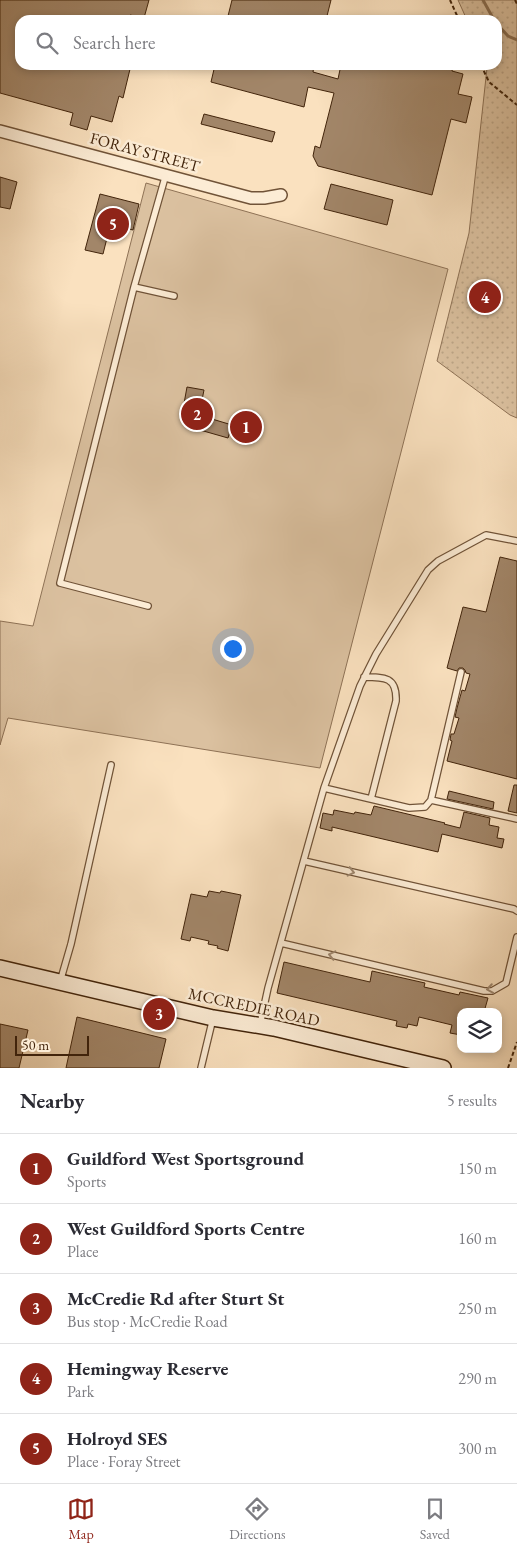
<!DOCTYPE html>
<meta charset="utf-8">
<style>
:root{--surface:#fff;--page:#f2f2f3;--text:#2b2b33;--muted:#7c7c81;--line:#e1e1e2;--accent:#8f2418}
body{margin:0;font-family:"EB Garamond",serif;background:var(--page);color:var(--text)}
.controls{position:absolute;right:15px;bottom:15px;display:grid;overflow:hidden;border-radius:10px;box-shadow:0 2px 8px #0003}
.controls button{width:45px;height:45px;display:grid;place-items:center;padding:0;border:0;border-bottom:1px solid var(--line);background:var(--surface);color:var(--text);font:25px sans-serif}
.scale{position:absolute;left:15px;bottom:12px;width:74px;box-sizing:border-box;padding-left:5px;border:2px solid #42240b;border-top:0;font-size:14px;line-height:18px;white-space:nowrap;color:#42240b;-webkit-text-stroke:4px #fcecd5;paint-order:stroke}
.you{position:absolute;left:232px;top:648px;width:18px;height:18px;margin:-12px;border:4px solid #fff;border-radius:50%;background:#1a73e8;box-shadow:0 0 0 8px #1a73e833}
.badge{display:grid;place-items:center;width:32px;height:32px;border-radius:50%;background:var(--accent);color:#fff;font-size:16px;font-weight:700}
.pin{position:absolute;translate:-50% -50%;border:2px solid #fff;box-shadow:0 1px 5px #0006}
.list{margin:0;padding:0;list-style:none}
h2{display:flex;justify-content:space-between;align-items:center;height:65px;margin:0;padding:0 20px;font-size:21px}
h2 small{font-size:16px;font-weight:400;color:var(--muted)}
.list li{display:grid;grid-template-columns:32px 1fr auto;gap:15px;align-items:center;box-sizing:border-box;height:70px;padding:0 20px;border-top:1px solid var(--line)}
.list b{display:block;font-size:19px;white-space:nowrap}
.list p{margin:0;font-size:16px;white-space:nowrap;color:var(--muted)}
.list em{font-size:16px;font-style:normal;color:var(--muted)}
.icon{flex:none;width:28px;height:28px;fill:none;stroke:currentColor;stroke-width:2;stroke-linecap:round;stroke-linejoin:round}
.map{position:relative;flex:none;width:517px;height:1068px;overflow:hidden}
.search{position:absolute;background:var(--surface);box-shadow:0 2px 8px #0003;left:15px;right:15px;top:15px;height:55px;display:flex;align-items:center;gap:12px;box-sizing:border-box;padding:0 18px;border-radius:15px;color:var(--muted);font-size:19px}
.sheet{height:415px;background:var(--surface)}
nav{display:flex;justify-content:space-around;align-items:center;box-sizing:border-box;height:70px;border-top:1px solid var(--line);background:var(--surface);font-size:14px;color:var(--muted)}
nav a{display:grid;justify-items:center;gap:2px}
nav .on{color:var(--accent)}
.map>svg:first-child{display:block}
</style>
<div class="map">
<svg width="517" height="1068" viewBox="0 0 517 1068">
<defs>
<pattern id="park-dots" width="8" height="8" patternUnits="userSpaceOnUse" patternTransform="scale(1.25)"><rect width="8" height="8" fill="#dbc1a0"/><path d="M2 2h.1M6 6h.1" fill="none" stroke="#bda688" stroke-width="1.8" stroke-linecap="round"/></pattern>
</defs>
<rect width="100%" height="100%" fill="#fae1bf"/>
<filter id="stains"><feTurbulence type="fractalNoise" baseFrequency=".004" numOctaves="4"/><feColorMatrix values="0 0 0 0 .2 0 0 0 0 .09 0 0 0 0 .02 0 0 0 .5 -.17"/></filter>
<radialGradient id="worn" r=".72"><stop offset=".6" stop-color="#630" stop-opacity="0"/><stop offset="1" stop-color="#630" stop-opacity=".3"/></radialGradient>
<path fill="url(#park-dots)" stroke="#8e7256" d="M458,0H517V418L510,415L437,361L469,233L487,68L486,65H497V20H467Z"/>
<path fill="#dbc1a0" stroke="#8e7256" d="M146,183L448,269L320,768L8,718L0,745V621L33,626Z"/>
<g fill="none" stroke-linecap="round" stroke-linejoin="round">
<path stroke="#8b6f52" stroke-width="3" d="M483,0L494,20
M497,24L508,36L517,40"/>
</g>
<path fill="#a28669" stroke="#42240b" d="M0,0H149L144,18L130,15L128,20H20V65H131L123,98L119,96L112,122L91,116L87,130L70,125L73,113L0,93Z
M232,0H331L326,20H227Z
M215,65H314L313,72L338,79L341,65H453L452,71L463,74L458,94L472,97L466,123L451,119L432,195L318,166L313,156L315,146L320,148L334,93L308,87L304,107L211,82Z
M204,114L275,132L272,142L201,124Z
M0,177L17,182L10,209L0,207Z
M331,184L393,200L387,225L324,209Z
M100,194L139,204L133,230L120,227V229L110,226L103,254L85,250Z
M187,387L204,390L202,400L212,419L232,425L228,438L193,428L183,409Z
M500,557L517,561V779L447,761L452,741L450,740L451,734H454L459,718L455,717L457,708L462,690L465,691L470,674L466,673L465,670L463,668H459L457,671L447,668L463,607L486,612Z
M514,785H517V813L508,811Z
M449,791L494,802L493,809L447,799Z
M374,806L445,823L444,824L460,828L464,812L490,818L489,825L499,827L497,838L504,839L502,848L442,834L438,852L332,827V831L320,828L323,813L333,815L334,810L354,814L355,812L371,815Z
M209,891L220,893L221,891L241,895L228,951L217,948L218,946L208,944L209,941L191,937L190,941L181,939L191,894L207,897Z
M284,962L370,982L372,971L425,983L424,987L459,995L460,992L488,998L484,1012H461V1035L450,1033L452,1025L419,1017L417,1026L408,1024L407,1028L396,1026L397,1021L277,993Z
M77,1017L166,1039L159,1068H66Z
M0,1024L28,1030L19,1068H0Z"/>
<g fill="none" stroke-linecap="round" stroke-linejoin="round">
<defs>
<path id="lane" d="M134,287L174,296
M148,606L60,583L134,287L166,174
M364,677C385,677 397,677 396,701L371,799
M324,788L409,808L425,807L431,800L461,672
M431,800L517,819
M304,861L514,909L517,911
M281,943L484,991H492L506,983L517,937
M60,982L71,944L111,765
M260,1025L268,988L324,788L360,686L376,654L428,570L438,561L486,535L517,541
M201,1068L213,1018"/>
<path id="street" d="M0,131L251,198H264L281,195"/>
<path id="secondary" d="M0,968L213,1018L274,1028L443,1068"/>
</defs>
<use href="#lane" stroke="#705338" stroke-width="8"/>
<use href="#street" stroke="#705338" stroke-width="14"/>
<use href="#secondary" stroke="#42240b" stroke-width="18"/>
<path stroke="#42240b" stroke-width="2" stroke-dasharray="4 2.5" stroke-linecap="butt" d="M450,0L459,20
M515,0L517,4
M481,65L489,82L517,105
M508,1068L517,1042"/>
<use href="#lane" stroke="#fcecd5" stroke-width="5.5"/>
<use href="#street" stroke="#fcecd5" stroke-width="11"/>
<use href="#secondary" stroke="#fcecd5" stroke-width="15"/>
</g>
<defs><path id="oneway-chevron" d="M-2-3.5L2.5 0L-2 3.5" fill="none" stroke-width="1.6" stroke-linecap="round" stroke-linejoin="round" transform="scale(1.25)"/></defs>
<g stroke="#9f8870">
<use href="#oneway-chevron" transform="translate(351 872) rotate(13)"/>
<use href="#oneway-chevron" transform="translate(332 955) rotate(-167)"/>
<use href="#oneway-chevron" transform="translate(490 989) rotate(171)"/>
</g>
<g text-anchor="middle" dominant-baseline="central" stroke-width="5" stroke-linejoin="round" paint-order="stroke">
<g font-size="16" fill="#42240b" stroke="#fcecd5">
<text transform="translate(145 152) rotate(15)">FORAY STREET</text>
<text transform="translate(254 1007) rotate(12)">MCCREDIE ROAD</text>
</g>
</g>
<rect width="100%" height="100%" filter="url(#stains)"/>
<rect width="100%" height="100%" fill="url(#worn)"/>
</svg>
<div class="controls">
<button><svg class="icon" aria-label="layers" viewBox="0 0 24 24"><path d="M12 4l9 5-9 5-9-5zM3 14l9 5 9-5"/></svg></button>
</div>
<div class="scale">50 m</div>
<div class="you"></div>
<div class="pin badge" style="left:246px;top:427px">1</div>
<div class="pin badge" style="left:197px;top:414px">2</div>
<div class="pin badge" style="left:159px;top:1014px">3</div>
<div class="pin badge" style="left:485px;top:297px">4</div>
<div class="pin badge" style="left:113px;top:224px">5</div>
<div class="search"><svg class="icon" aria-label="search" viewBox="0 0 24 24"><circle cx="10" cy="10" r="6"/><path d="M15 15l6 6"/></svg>Search here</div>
</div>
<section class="sheet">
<h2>Nearby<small>5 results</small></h2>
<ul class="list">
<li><span class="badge">1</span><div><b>Guildford West Sportsground</b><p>Sports</p></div><em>150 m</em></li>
<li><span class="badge">2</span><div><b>West Guildford Sports Centre</b><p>Place</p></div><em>160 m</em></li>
<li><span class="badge">3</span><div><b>McCredie Rd after Sturt St</b><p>Bus stop · McCredie Road</p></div><em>250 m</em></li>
<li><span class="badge">4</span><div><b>Hemingway Reserve</b><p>Park</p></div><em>290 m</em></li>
<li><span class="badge">5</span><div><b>Holroyd SES</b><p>Place · Foray Street</p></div><em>300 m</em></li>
</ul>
</section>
<nav>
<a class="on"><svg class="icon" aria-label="map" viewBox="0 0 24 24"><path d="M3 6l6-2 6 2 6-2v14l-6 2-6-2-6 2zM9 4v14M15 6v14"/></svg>Map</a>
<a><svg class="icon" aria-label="directions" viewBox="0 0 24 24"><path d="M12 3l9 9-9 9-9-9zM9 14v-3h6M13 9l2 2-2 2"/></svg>Directions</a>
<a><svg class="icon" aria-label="saved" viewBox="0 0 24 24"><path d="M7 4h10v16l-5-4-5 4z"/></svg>Saved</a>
</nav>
